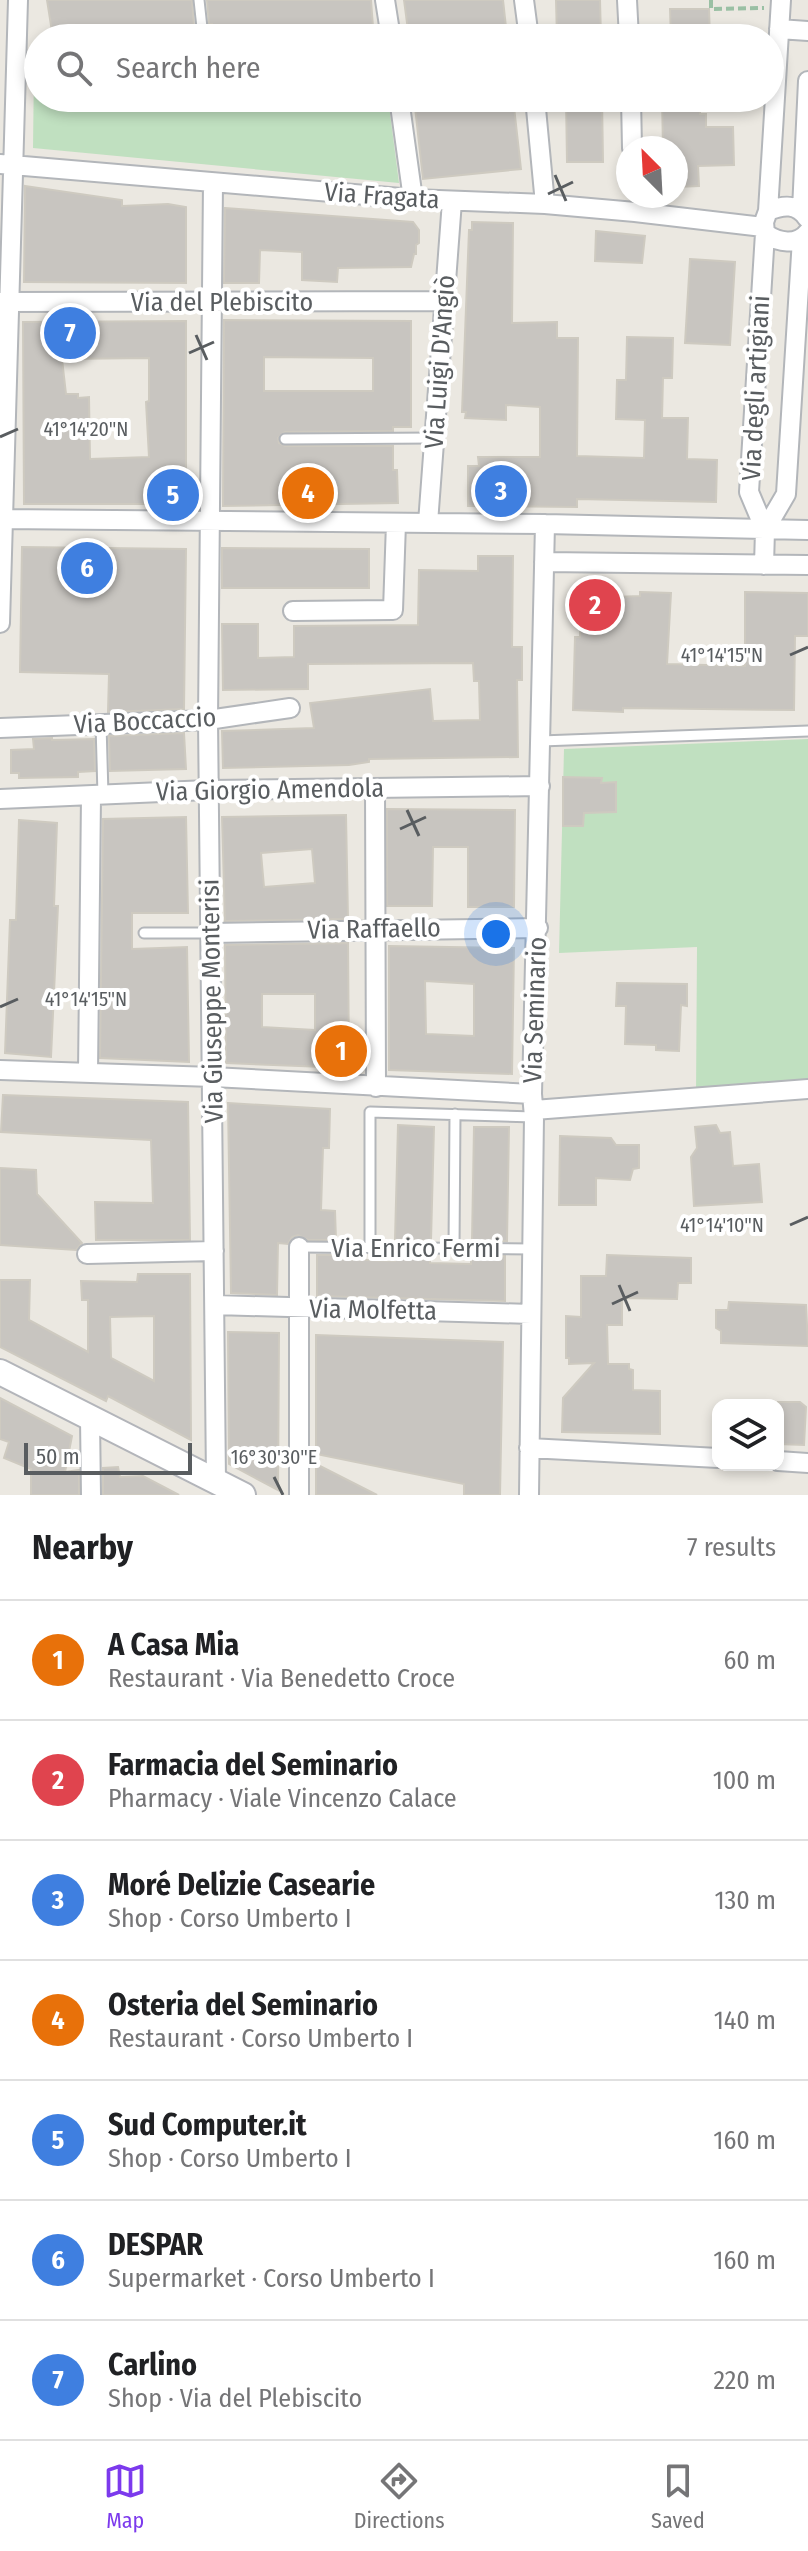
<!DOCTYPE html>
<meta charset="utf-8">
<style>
:root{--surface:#fff;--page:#f2f2f2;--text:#202124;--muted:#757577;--line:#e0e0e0;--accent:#7c3aed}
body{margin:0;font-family:"Fira Sans Condensed",sans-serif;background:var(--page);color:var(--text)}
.controls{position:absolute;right:24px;bottom:24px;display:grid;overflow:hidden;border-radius:16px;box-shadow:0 4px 12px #0003}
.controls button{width:72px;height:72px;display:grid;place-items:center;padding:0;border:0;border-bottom:2px solid var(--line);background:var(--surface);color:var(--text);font:40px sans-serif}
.compass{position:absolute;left:616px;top:136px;width:72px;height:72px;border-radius:50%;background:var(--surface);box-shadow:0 4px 12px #0003;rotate:336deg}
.scale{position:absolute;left:24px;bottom:20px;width:168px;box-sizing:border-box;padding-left:8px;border:4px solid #595d60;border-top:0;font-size:22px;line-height:28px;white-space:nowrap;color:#595d60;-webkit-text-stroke:6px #fff;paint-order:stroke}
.you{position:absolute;left:496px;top:934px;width:28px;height:28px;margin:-20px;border:6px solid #fff;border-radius:50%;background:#1a73e8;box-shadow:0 0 0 12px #1a73e833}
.badge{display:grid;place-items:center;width:52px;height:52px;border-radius:50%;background:var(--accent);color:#fff;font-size:26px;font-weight:700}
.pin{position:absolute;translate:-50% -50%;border:4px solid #fff;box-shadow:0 2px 8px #0006}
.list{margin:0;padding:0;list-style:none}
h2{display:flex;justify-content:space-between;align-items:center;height:104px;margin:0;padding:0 32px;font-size:34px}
h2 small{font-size:26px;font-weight:400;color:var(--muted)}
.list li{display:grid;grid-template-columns:52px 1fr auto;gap:24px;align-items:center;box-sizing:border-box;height:120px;padding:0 32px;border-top:2px solid var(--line)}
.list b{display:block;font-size:30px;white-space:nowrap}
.list p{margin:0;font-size:26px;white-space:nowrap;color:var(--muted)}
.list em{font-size:26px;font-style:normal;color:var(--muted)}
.icon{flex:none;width:44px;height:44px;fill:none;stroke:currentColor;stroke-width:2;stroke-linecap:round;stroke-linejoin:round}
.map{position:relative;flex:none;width:808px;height:1495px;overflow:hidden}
.search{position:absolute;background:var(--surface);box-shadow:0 4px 12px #0003;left:24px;right:24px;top:24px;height:88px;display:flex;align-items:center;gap:20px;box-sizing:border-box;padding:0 28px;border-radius:44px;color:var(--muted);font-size:30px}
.sheet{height:944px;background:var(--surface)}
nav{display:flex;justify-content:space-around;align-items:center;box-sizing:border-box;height:112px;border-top:2px solid var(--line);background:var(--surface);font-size:22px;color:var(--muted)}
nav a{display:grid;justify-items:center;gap:4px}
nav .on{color:var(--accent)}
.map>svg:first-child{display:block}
</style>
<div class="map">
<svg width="808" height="1495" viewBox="0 0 808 1495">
<rect width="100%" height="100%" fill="#ebe8e1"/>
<path fill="#c0e0c0" d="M34,66H38V98H388L399,183L33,148Z
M808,739V1087L696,1095L697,947L559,953L564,749Z"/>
<path fill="#c8c5c0" stroke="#cecac0" stroke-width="2" fill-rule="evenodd" d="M47,0H192L194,27L164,32L163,28L129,34L128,27L88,34L89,38H53Z
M207,0H371L373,27L214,36L212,24H209Z
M404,0H503L506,27L409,38Z
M556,0H600L601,38H557Z
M670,9H709L710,38H671Z
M414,98H513L521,169L423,179Z
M566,98H602L603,162H567Z
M662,98H700V114H706V127H733L734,165L698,166L699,186L676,187V148H663Z
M25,186L122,200V206L168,204L186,207V283L24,282Z
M225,208L413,222L419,230V243L416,245V254H414L411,267L338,268L337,282L302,280V252L260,250L259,283H224Z
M472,222L513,223L512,323L557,322V338H578L577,456L644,458L645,420L616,419L617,380H626L627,337L673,338L672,378H663L662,418H688L687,459L717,460L716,502L577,499V507L468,506V466H479L478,457H540V407L506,405V420L465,418L466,412H462L469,230H472Z
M596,231L645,236L642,263L595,261Z
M690,259L735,262L730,345L685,343Z
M224,320L411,321V427H393V431L285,432L278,438L279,443L285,446H393V470H397L398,503L223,506ZM264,357L373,358V391H264Z
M186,321V504H24L23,322ZM149,358V401L146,402L149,457L90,459L89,397L78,398V394H66L62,359Z
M22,547L186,549L184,709L108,712L109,674L20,672Z
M222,548L369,549V588H222Z
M478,556H513L512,647H522V680H517L518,757L369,759V762L349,765L223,768L222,731L314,728L310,703L430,689L433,721L480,720L479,681H474L473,663L308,664V689L223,690L222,624H258V658L294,657V626L418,625L419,570L478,571Z
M640,592L671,593L667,664L745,666V592L808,593V636H795L794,710L623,708V712L573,710L575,637H580L581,606L588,598L640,596Z
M184,733L186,769L110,771L109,736Z
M52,738V740L94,739L95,771L78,772V777L19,778V773H11V750L34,749L33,739Z
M563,777L602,778L601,783L616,782V812L584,813L583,826H563Z
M387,809L515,810L514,907H468V847H433L432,906H387Z
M346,815L348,919L225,921L222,817ZM312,849L315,883L264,887L261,853Z
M186,817L188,913H132V949L187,947L189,1062L100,1058L103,819Z
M19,820L57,823L54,906H58L51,1057L5,1053L10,920H16Z
M348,943L349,1068L226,1063L225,945ZM262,994H315V1030L262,1027Z
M389,946L514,948L512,1074L389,1070ZM425,981L474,984V1036L426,1034Z
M617,983L687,984V1006L681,1005L679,1051L656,1050V1045L625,1044L626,1006H616Z
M3,1095L188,1102L190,1240H96L95,1202L153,1203L151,1140L1,1132Z
M228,1103L330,1109L329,1148H323L321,1210L335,1211L336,1240H308L298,1235L292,1237L288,1244L278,1243L277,1295L231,1293Z
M398,1125L434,1127L431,1241L395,1240Z
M716,1125L720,1133L730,1132L733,1166L759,1164L762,1202L694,1206L691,1157L697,1148L695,1127Z
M474,1127H509L507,1241H472Z
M560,1136L611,1138L616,1145H639V1168L633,1169L630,1180L596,1178V1205H559Z
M0,1168L36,1170L37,1194L82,1243L76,1250L0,1245Z
M317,1255H336L337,1259L395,1261V1255L430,1256V1263L471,1264V1256H505V1301L317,1296Z
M607,1255L691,1258V1283H678L677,1299L622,1298V1325H607L608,1364H629V1369L633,1370V1390L660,1391V1434L562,1432L563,1398L594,1363L569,1364V1358H566V1316L581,1317V1276H606Z
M138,1274H190L191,1440L108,1396L106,1401L0,1347V1280H30L29,1320L88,1352V1300H82L81,1281L137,1282ZM154,1316V1381L111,1358L110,1317Z
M729,1302L806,1305L808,1346L721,1343V1331L716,1328V1310H728Z
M228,1332L279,1333L278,1490L229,1464Z
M316,1335L503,1342L500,1495H464V1484L316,1454Z
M0,1398L72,1436L65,1472L79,1470V1495H31V1469L4,1458L9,1442L0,1439Z
M778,1402H800L806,1407L804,1445L778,1444Z
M316,1464L377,1495H316Z
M118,1467L120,1477L143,1476L179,1495H103V1468Z"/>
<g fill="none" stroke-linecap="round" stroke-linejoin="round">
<defs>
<path id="lane" d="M199,0L203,37
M285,439L434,438
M101,724L103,795
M541,741L808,731
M144,933H211
M299,1247L532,1249
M370,1247V1112L534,1117
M454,1248L455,1114"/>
<path id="street" d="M385,0L391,38
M524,0L529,38
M627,0L629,38
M779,29L808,31
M399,98L413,199
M535,98L545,204
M631,98L632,148
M0,164L413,199L545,204L635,212L763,227
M213,183L208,720L216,1481
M802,210L808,81
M768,211L781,0
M807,218C797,203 783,205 768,211L764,222L765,233C778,243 797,246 808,232
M0,302L445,301
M0,519L545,524L808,530
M428,523L452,201
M765,530L786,494L802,239
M544,562L808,565
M764,565L765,530L749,492L765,233
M293,611L393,610L396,523
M0,623L18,0
M0,728L208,720L290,708
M375,788L376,1087
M0,799L208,790L540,786
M211,933L538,928
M0,1070L213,1077L532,1094
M88,1073L91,796
M534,1110L808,1089
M87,1254L214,1251
M215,1305L531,1314
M90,1419L91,1495
M529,1448L718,1458
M778,1461L808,1463
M299,1495V1247
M529,1495L534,1117L532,1094L545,524"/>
<path id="secondary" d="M0,1372L243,1495"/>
</defs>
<use href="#lane" stroke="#b3b6ba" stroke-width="13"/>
<use href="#street" stroke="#b3b6ba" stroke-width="22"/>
<use href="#secondary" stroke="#b3b5ba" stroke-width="28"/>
<path stroke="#9ac0a4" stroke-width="4" stroke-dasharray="8 4" stroke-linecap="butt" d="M711,0V9L764,8"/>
<use href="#lane" stroke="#fff" stroke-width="9"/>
<use href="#street" stroke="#fff" stroke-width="18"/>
<use href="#secondary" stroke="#fff" stroke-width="24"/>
</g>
<path fill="none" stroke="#595d60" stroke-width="3" d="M555,175L566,201M548,194L573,182M196,335L207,360M189,353L214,342M0,437L18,429M790,655L808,647M407,810L419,836M400,829L426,817M0,1007L18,999M790,1225L808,1217M619,1285L630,1311M612,1304L638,1292M274,1477L283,1495"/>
<g text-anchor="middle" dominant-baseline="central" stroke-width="8" stroke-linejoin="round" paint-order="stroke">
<g font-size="26" fill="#595d60" stroke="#fff">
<text transform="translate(382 196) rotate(4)">Via Fragata</text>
<text x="222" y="302">Via del Plebiscito</text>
<text transform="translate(440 362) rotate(-86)">Via Luigi D'Angiò</text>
<text transform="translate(756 388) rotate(-87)">Via degli artigiani</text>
<text transform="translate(145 721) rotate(-3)">Via Boccaccio</text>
<text transform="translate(270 790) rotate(-1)">Via Giorgio Amendola</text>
<text transform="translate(374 929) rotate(-1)">Via Raffaello</text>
<text transform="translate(212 1001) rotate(-91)">Via Giuseppe Monterisi</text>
<text transform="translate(535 1010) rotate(-88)">Via Seminario</text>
<text x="416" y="1248">Via Enrico Fermi</text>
<text transform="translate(373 1310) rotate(1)">Via Molfetta</text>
</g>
</g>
<g font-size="20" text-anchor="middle" fill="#595d60" stroke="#fff" stroke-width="8" stroke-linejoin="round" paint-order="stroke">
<text x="86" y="436">41°14'20"N</text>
<text x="722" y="662">41°14'15"N</text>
<text x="86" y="1006">41°14'15"N</text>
<text x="722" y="1232">41°14'10"N</text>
<text x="274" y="1464">16°30'30"E</text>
</g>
</svg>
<div class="controls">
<button><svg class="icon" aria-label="layers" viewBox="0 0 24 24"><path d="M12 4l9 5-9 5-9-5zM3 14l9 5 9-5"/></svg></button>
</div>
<svg class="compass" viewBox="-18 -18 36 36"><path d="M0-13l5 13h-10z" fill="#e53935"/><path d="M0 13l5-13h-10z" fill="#757577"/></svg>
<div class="scale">50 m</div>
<div class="you"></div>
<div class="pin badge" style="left:341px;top:1051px;background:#e8710a">1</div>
<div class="pin badge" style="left:595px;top:605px;background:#e0444e">2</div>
<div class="pin badge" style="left:501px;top:491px;background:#3f7fe0">3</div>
<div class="pin badge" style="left:308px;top:493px;background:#e8710a">4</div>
<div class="pin badge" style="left:173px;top:495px;background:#3f7fe0">5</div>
<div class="pin badge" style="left:87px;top:568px;background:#3f7fe0">6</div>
<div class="pin badge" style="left:70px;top:333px;background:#3f7fe0">7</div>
<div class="search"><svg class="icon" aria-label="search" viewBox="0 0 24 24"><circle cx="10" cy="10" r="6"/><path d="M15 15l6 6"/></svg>Search here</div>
</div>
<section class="sheet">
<h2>Nearby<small>7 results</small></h2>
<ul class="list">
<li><span class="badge" style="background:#e8710a">1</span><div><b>A Casa Mia</b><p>Restaurant · Via Benedetto Croce</p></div><em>60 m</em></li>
<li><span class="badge" style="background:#e0444e">2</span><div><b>Farmacia del Seminario</b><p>Pharmacy · Viale Vincenzo Calace</p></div><em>100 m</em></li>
<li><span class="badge" style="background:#3f7fe0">3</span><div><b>Moré Delizie Casearie</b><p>Shop · Corso Umberto I</p></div><em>130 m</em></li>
<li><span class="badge" style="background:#e8710a">4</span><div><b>Osteria del Seminario</b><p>Restaurant · Corso Umberto I</p></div><em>140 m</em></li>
<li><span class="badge" style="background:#3f7fe0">5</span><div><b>Sud Computer.it</b><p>Shop · Corso Umberto I</p></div><em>160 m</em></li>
<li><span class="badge" style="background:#3f7fe0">6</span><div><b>DESPAR</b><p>Supermarket · Corso Umberto I</p></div><em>160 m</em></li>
<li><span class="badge" style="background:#3f7fe0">7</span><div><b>Carlino</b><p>Shop · Via del Plebiscito</p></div><em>220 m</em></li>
</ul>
</section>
<nav>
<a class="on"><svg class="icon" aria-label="map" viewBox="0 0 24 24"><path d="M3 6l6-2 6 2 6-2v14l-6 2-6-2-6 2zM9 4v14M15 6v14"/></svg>Map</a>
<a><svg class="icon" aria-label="directions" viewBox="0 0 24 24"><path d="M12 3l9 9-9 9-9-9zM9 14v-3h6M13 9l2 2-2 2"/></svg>Directions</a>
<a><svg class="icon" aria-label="saved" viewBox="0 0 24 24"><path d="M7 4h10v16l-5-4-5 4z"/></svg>Saved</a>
</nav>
